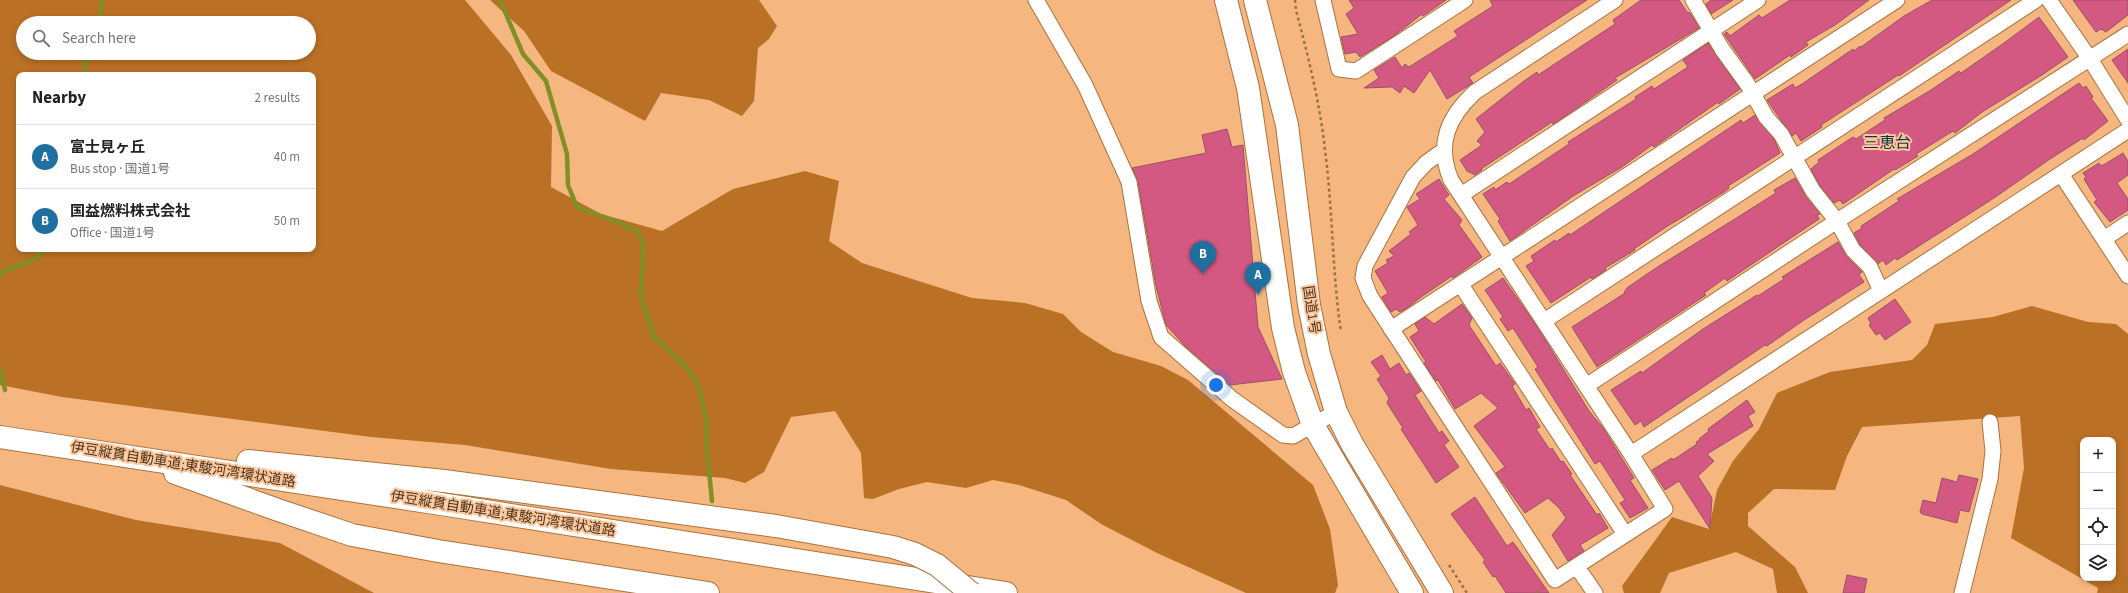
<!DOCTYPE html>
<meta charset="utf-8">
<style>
:root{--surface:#fff;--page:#f2f2f2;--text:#222;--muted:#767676;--line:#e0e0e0;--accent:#1f6fa0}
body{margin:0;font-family:"Source Sans 3","Noto Sans JP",sans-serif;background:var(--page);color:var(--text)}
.controls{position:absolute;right:12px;bottom:12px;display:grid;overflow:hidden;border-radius:8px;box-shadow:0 2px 6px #0003}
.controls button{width:36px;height:36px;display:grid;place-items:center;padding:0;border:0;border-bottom:1px solid var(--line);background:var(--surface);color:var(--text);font:20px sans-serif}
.you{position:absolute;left:1216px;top:385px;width:14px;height:14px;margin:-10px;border:3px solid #fff;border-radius:50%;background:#1a73e8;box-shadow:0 0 0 6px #1a73e833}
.badge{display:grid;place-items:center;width:26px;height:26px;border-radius:50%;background:var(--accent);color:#fff;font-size:13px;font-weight:700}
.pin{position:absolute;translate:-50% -33px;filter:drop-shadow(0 1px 2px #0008)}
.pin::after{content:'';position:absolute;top:21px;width:14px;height:12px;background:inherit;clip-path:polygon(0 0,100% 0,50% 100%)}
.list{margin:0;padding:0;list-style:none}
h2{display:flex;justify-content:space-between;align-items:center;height:52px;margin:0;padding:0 16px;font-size:17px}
h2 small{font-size:13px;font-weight:400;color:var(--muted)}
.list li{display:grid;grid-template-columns:26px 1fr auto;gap:12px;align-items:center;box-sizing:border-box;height:64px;padding:0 16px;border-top:1px solid var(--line)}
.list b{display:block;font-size:15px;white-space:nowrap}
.list p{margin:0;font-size:13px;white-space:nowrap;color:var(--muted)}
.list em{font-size:13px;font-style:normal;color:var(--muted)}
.icon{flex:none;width:22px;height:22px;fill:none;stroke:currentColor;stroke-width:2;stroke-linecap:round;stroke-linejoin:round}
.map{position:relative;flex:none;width:2128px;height:593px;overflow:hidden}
.search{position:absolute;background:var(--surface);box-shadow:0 2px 6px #0003;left:16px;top:16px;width:300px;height:44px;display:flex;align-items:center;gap:10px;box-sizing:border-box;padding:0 14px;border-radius:22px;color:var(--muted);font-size:15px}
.panel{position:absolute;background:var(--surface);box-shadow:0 2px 6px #0003;left:16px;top:72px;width:300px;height:180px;border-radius:8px}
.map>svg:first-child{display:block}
</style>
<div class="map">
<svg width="2128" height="593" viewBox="0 0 2128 593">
<rect width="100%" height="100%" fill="#f5b67f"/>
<path fill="#ba7025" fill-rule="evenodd" d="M0,0H465L511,55L552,126L551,187L601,214L662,231L733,189L805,171L839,181L829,241L862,263L972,298L1025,303L1063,314L1081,332L1113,352L1161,366L1188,380L1313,485L1330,529L1338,585L1335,593H1246L1157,553L1101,524L1066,500L1019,485L993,480L966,488L927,482L899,489L873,499L864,498L861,453L835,411L791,417L764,472L745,483L725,478L611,469L465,445L371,437L62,397L0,385ZM23,23H309V53H23ZM19,75H313V249H19Z
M490,0H759L777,26L769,39L758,48L754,101L742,116L709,100L661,93L645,121L551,71L524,31Z
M2032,306L2088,322L2116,324L2128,334V593H2097L2098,588L2011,538L2024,468L2020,416L1862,427L1847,456L1835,490L1774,489L1748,513V526L1795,567L1808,593H1777L1773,569L1736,552L1669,573L1660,593H1624L1622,586L1672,517L1709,529L1717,490L1733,461L1759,429L1777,393L1830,372L1912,360L1927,345L1935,324L1993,317ZM2083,440H2113V578H2083Z
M0,485L136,520L280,543L374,593H0Z"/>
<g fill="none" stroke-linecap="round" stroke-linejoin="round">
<path stroke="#828f29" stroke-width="4.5" d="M500,0L523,54L546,81L567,154L568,185L577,207L615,221L638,232L643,245L641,297L655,338L686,366L699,387L707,423V451L712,501
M97,23L102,8L101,0
M84,75L87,53
M0,274C14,264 35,265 44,249
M0,368L5,390"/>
</g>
<path fill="#d35982" stroke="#9b5168" d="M1349,0H1446L1423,16L1422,14L1394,36L1360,57L1356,52L1345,54L1341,37L1358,34L1346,14L1354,8Z
M1490,0H1587L1469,77L1473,83L1447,99L1430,70L1414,93L1404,86L1400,93L1392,87L1364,88L1379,78L1374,70L1395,57L1402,68L1405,64L1409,67L1458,36L1454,31L1493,6Z
M1641,0H1679L1687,12L1690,13L1699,28L1615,78L1617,80L1558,121L1553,124L1552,122L1481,169L1482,170L1475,175L1467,171L1460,160L1482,145L1477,141L1485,132L1476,119L1524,81L1537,72L1538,75L1615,24L1613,20Z
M1711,0H1733L1711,14L1706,4Z
M1790,0H1869L1835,25L1806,42L1808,45L1791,57L1790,55L1755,79L1724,34L1727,32L1730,36L1759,15L1762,18Z
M1932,0H2011L1899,76L1898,75L1821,125L1822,127L1801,141L1796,133L1792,136L1767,100L1793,84L1795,88L1802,84L1853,49L1854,51L1860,46L1861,47L1904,16Z
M2073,0H2128V15L2106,32L2101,29L2096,32Z
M2039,17L2068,57L2042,75L1982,112L1955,133L1953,131L1916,154L1918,156L1895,170L1894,169L1843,204L1840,200L1834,203L1820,186L1811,169L1819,162L1818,160L1853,137L1856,139L1885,120L1884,118L1931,90L1959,71L1961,73L2004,43Z
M1708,43L1740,89L1719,104L1718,102L1654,147L1652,145L1622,167L1573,196L1510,241L1498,221L1500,219L1483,194L1494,187L1495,190L1507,182L1509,184L1569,144L1568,142L1636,99L1635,97L1652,86L1654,89L1688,67L1683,60Z
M2128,49V83L2112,60Z
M2079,83L2083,88L2086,86L2093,97L2091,98L2108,121L2084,140L2083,138L2050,159L1994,198L1897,260L1895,258L1886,265L1883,260L1878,264L1860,245L1854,233L1862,228L1861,226L1899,201L1897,199L1973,154Z
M1755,115L1774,139L1780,153L1728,186L1729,188L1724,192L1666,227L1634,249L1635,250L1605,268L1606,270L1592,279L1591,277L1551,303L1526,266L1534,261L1531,256L1555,240L1556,242L1569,233L1570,235L1741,120L1743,123Z
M1227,129L1232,147L1243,145L1258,327L1282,379L1230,385L1186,347L1166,325L1156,286L1138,181L1132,168L1206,153L1202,135Z
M2123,153L2128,161V175L2117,183L2128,199V210L2110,222L2094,202L2097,200L2084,179L2086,177L2083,173L2099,163L2101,166L2105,164Z
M1795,178L1806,197L1820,214L1817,215L1819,219L1727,281L1725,278L1704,293L1706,295L1597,367L1572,327L1625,293L1624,292L1628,287L1659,266L1738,217L1776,193L1774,190Z
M1439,179L1449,195L1444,199L1462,220L1459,225L1482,257L1453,278L1452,276L1421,297L1407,308L1400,312L1396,309L1391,312L1382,297L1388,293L1375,271L1388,263L1386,260L1394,256L1389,251L1411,234L1409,232L1418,225L1407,207L1420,199L1416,194Z
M1838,242L1846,256L1862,272L1859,275L1864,282L1804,320L1767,346L1765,345L1644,427L1641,421L1635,425L1611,390L1641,371L1642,373L1703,329L1757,295L1758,296L1784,279L1782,277Z
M1503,278L1536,325L1589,411L1603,428L1634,478L1630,480L1648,508L1630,518L1620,503L1625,500L1600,461L1595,464L1535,369L1538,367L1513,328L1508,331L1500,319L1503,317L1485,290Z
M1895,299L1911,322L1885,340L1880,333L1876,335L1869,325L1871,324L1868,318Z
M1462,304L1472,318L1469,325L1496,366L1500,363L1515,384L1512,386L1526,410L1529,408L1540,427L1536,429L1550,450L1552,448L1561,462L1563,461L1572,474L1570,475L1597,515L1599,513L1608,528L1580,545L1584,551L1568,561L1552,535L1566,518L1559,508L1548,498L1525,513L1496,473L1505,467L1474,426L1498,408L1481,393L1455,409L1438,380L1436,381L1424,363L1426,362L1410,337L1419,331L1415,324L1425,317L1434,324Z
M1382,355L1390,369L1399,363L1406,375L1409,373L1421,391L1415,395L1439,433L1442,431L1449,441L1444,445L1459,467L1436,483L1401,429L1403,428L1387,403L1389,398L1377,379L1381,376L1371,362Z
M1747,400L1755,412L1748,416L1753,426L1707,454L1714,461L1698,476L1712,498L1710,529L1679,481L1665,490L1652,470L1672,458L1673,460L1697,444L1696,442L1700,440L1699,439L1709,431L1708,429Z
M1959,475L1978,479L1969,512L1960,510L1957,523L1922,514L1920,512L1923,500L1936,503L1942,478L1957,482Z
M1475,497L1507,546L1513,542L1549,593H1506L1495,576L1493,577L1483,562L1485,560L1451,514Z
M1847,575L1867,579L1864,593H1843Z"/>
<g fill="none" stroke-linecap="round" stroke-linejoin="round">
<defs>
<path id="minor" d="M1036,0L1085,85L1129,182L1149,301L1161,337L1232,399L1283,435L1293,436L1336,412
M1323,0L1339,69L1356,71L1465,0
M1693,0L1722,49L1748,85L1766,117L1781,134L1813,191L1837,221L1853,250L1870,267L1881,291
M2049,0L2090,59L2128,120
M1444,150L1426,163L1413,177L1365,266L1363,278L1370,296L1555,580L1665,509L1631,454L1451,180C1436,144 1448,117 1475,92L1615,0
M2061,174L2128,276
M1461,195L1758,0
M2104,239L2128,223
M1461,285L1625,534
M1544,321L2036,0
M1391,329L1897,0
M1586,386L1837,221L2128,34
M1631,454L2128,130
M1577,567L1595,593
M1962,593L1990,479L1993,451L1990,422"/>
<path id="trunk" d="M1226,0L1248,88L1283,328L1294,372L1313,425L1412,593
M1255,0L1287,125L1309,305L1319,354L1336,412L1352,444L1442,593"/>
<path id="motorway" d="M0,437L441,504L1006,593
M248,461L444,481
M175,473L281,511L352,535L438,551L708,593"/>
</defs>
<use href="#minor" stroke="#ad723c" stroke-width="17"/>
<use href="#trunk" stroke="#ad723c" stroke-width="24"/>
<use href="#motorway" stroke="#ad723c" stroke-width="24"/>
<path stroke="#9b704a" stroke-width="2.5" stroke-dasharray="3 3" stroke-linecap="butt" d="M1295,0L1296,10C1308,56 1320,103 1325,150C1333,211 1332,272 1341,332
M1449,565L1467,593
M1536,593L1543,588"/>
<use href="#minor" stroke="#fff" stroke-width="15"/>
<use href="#trunk" stroke="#fff" stroke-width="22"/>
<use href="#motorway" stroke="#fff" stroke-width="22"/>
<defs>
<path id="motorway-bridge" d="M444,481L776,526L893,547L915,554L937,565L971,593"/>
</defs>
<use href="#motorway-bridge" stroke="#ad723c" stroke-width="24" stroke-linecap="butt"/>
<use href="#motorway-bridge" stroke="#fff" stroke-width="22"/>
</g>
<g text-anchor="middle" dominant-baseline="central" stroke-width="4" stroke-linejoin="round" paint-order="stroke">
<g font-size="14" fill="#4d331c" stroke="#fac69b">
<text transform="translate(1311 310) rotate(81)">国道1号</text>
<text transform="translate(183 465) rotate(9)">伊豆縦貫自動車道;東駿河湾環状道路</text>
<text transform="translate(503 514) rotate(9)">伊豆縦貫自動車道;東駿河湾環状道路</text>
</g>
<g font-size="16" fill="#0e334b" stroke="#fac69b">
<text x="1887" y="143">三恵台</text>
</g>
</g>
</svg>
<div class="controls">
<button>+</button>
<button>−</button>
<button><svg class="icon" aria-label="locate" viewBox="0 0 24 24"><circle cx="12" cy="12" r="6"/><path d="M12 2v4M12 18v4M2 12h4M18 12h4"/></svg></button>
<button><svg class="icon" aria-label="layers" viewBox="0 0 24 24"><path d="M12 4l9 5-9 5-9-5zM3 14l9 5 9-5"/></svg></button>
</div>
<div class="you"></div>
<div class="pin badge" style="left:1258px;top:295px">A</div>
<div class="pin badge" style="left:1203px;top:274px">B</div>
<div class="search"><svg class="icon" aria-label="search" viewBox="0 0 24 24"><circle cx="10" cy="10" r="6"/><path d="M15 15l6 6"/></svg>Search here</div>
<section class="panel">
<h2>Nearby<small>2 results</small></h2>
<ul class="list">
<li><span class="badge">A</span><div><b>富士見ヶ丘</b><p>Bus stop · 国道1号</p></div><em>40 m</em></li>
<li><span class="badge">B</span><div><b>国益燃料株式会社</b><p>Office · 国道1号</p></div><em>50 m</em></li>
</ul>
</section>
</div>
